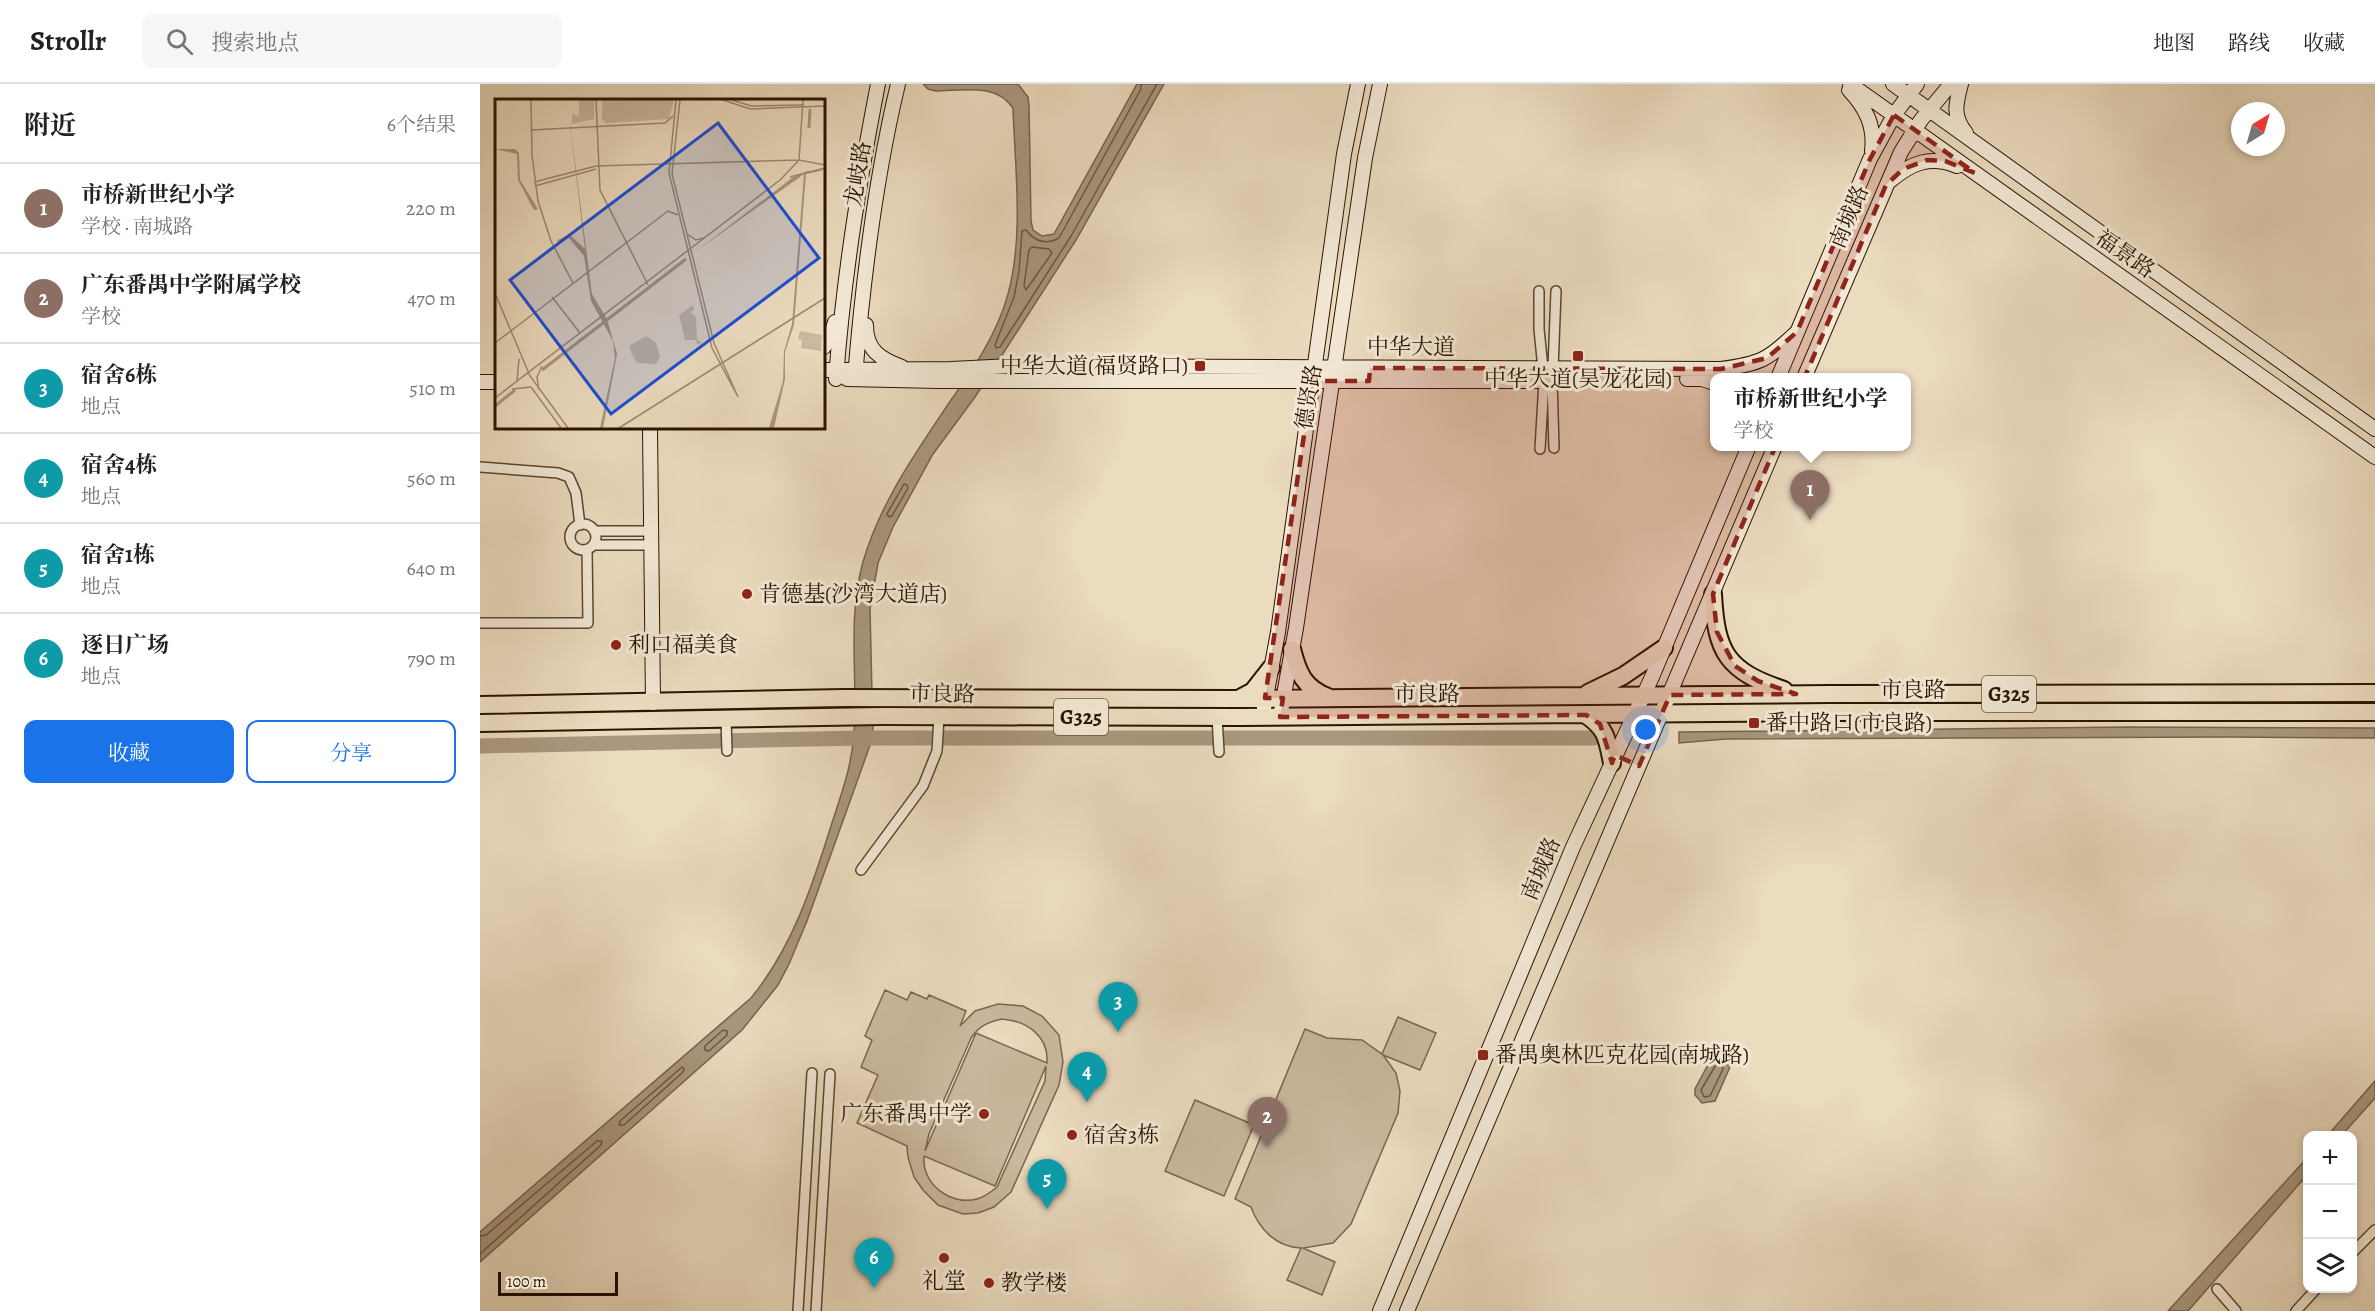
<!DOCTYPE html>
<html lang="zh">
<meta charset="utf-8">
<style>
:root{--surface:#fff;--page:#f6f6f6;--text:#222;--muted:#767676;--line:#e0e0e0;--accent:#1a73e8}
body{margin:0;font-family:Alegreya,"Noto Serif SC",serif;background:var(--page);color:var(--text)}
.controls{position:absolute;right:18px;bottom:18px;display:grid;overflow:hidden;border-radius:12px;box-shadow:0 3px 9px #0003}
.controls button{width:54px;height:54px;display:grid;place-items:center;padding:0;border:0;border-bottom:2px solid var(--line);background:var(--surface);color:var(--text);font:30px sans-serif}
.compass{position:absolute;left:1751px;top:18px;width:54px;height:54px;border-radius:50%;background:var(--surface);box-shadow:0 3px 9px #0003;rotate:37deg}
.scale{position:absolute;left:18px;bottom:15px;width:120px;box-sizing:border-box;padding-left:6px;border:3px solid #2a1400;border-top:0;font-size:16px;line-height:21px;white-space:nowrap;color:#2a1400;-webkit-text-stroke:4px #f2e8d5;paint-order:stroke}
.you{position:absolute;left:1166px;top:646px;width:21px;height:21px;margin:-15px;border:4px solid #fff;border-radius:50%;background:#1a73e8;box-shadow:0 0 0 9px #1a73e833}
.badge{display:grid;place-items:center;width:39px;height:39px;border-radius:50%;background:var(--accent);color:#fff;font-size:20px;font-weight:700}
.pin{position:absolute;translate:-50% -50px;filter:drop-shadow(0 2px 3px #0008)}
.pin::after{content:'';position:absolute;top:32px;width:21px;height:18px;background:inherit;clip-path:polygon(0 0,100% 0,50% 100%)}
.popup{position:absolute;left:1230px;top:289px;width:201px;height:78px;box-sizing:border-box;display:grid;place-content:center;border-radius:12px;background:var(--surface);filter:drop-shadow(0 2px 4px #0005);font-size:20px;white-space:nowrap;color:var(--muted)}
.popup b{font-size:22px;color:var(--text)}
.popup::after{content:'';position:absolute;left:50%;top:100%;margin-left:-12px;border:12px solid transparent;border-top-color:var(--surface)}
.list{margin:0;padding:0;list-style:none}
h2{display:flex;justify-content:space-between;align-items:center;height:78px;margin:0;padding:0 24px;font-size:26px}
h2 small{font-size:20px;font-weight:400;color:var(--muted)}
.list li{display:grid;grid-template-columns:39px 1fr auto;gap:18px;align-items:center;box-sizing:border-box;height:90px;padding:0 24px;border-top:2px solid var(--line)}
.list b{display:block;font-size:22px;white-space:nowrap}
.list p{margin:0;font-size:20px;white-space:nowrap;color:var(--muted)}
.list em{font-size:20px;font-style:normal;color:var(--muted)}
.actions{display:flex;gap:12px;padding:18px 24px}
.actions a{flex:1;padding:14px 0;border:2px solid var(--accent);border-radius:12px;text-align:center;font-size:21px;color:var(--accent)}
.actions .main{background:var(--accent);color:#fff}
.icon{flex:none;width:33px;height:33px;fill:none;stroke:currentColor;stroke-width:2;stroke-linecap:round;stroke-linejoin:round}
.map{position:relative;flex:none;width:1895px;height:1227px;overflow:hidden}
header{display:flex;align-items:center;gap:36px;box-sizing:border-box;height:84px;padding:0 30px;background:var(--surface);border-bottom:2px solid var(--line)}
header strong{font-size:28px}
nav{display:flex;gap:33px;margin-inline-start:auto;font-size:21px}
.search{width:420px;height:54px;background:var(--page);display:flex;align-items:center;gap:15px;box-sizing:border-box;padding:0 21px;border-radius:12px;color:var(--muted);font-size:22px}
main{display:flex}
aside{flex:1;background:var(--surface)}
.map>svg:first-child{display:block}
</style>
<header>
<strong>Strollr</strong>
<div class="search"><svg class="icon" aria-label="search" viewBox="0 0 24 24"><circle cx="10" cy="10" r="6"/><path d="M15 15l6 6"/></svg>搜索地点</div>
<nav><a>地图</a><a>路线</a><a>收藏</a></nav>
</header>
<main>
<aside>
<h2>附近<small>6个结果</small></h2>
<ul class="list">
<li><span class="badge" style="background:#8d6e63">1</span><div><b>市桥新世纪小学</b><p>学校 · 南城路</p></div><em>220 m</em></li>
<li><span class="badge" style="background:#8d6e63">2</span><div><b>广东番禺中学附属学校</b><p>学校</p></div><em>470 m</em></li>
<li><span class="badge" style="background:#0f9aa8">3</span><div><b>宿舍6栋</b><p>地点</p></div><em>510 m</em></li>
<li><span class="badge" style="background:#0f9aa8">4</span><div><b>宿舍4栋</b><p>地点</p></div><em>560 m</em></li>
<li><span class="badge" style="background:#0f9aa8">5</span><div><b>宿舍1栋</b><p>地点</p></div><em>640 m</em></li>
<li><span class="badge" style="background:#0f9aa8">6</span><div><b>逐日广场</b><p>地点</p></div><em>790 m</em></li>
</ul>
<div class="actions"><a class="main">收藏</a><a>分享</a></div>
</aside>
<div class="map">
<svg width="1895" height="1227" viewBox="0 0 1895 1227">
<rect width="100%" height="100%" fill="#ebdbbf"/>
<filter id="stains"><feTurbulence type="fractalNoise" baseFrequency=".00333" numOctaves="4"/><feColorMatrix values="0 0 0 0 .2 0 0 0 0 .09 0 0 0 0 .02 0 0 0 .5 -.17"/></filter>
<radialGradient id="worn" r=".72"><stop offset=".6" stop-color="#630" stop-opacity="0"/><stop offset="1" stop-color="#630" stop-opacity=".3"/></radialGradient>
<path fill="#cab99f" stroke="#7a6650" stroke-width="1.5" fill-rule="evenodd" d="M405,906L427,916L431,908L447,915L449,911L486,927L480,942L495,927L518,920L543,922L562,932L579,951L583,978L579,1001L531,1108L514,1123L498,1129L483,1130L458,1121L443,1106L434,1093L428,1073L427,1062L377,1039L398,991L381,983L392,956L385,952ZM522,935C547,937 569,952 567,979L496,949L445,1067L449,1050L491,954C499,942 508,938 522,935ZM566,982L565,997L517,1103C511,1108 505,1113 497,1115C471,1122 441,1100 444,1072L515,1102Z
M918,933L956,949L940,986L903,971L916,989L920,1007L918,1029L871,1140L853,1159L823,1164L855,1178L842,1211L807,1196L821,1164C796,1163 779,1145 771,1123L755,1115L825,945L847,954L882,956L902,970Z
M715,1016L774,1041L744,1112L685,1087Z"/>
<path fill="#a9977e" stroke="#76634c" stroke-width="1.5" d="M443,0H538L548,13L549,21L551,137L553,146L562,152L574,150L657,0H684L596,156L495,313L453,370L413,443L398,479L390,525L393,653L327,837L309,880L298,901L262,946L0,1178V1148L271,914C312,864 332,803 351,742C361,711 372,682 374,649C378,593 367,534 383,478C400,419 435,370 469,319C493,285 517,251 528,210C544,151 535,85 533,24C517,0 488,6 456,7L448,5Z
M1649,643L1895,644V654L1750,653L1246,655L1199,659V648Z
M1240,972L1250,983L1235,1017L1222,1019L1215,1011V1005L1231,975Z
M1895,997V1014L1862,1051H1848Z
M1827,1074V1091L1708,1227H1688Z"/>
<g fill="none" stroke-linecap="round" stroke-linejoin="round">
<path stroke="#6a563f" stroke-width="1.5" d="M661,0V5L579,154C566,161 555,158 546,146L542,147L539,187L534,213L515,261L516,264L520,263L591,152L677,0
M552,163L569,165L572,169L546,206L544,202L549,166Z
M424,400L427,401L428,404L412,432L409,433L407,430Z
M243,946L247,947V951L229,967L225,966V962Z
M1237,979L1241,980L1243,985L1230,1012L1224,1013L1221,1006Z
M202,983L204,985L203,988L144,1041H139L140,1037Z
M0,1152L6,1151L117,1057H122L121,1061L0,1170"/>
<path stroke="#a9977e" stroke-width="15" d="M0,662L382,654H1114"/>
<defs>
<path id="street" d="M1059,207V245L1063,285
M1073,285L1076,207
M1072,296L1074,364
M1060,365L1064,297
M0,383L78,389L89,393L96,409L100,441
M90 453a13 13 0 1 1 26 0a13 13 0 1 1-26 0Z
M114,447H171
M113,461H171
M0,539H108L107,466
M737,633L739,668
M246,635L247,667
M381,786L443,702L457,667L459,633
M1872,1169L1895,1146
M1737,1205L1756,1227
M318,1227L332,989
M336,1227L350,990
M1816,1227L1837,1204"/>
<path id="secondary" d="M1370,0L1895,373
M1413,0L1895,345
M1481,0C1476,19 1472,32 1486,49
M1369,6C1386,24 1395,42 1392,67
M1410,97C1431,79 1450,71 1477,82
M386,241C386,266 400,275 422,283
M344,263L351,251L355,238
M344,286L471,285L532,282L1241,285C1281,280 1289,275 1317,248
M375,293C383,195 395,96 418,0
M1298,294L1390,75L1414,31L1437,0
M1324,294L1421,68L1441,36L1471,0
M356,295C363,196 379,97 398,0
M367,295L458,297H1064L1103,293
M1207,295H1222L1234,299
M0,298H16
M170,344L173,619
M784,624L798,548L864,70L878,0
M800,633L816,544L885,74L900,0
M900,1227L1093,763L1172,593L1269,362
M927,1227L1295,362"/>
<path id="highway" d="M1233,510C1236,569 1247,587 1304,606
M812,565C818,589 824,604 848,613
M1108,609L1143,592L1184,564
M760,614L773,607L791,584
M0,621L363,614L759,615L1351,610L1895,609
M1106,631C1127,645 1127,655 1132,679
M0,639L402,632L759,633L1351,628H1895"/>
</defs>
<use href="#street" stroke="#5a4630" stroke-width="12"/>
<use href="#secondary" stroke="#2a1400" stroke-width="16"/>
<use href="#highway" stroke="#2a1400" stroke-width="20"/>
<use href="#street" stroke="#f2e8d5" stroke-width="9"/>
<use href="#secondary" stroke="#f2e8d5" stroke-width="14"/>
<use href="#highway" stroke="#ebdbbf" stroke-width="16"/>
</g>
<path fill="#8f2418" fill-opacity="0.2" stroke="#8f2418" stroke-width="4.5" stroke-dasharray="12 8" stroke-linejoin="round" d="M1414,31L1495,89L1465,77L1447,76L1423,85L1406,101L1233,510L1237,548L1255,582L1278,597L1316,610L1190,611L1159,682L1135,671L1132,679L1120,640L1106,631L800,633L803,614H785L832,297H889L890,284L1241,285L1287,274L1317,248L1390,75Z"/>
<g fill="#8f2418" stroke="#f2e8d5" stroke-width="2">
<rect x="1092" y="266" width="12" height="12" rx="3"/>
<rect x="714" y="276" width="12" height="12" rx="3"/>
<circle cx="267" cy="510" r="6"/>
<circle cx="136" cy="561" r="6"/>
<rect x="1268" y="633" width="12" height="12" rx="3"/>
<rect x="997" y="965" width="12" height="12" rx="3"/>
<circle cx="504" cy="1030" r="6"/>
<circle cx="592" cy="1051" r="6"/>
<circle cx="464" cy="1174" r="6"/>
<circle cx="509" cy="1199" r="6"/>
</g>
<g text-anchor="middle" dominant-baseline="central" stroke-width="6" stroke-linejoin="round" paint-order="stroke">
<g fill="#f2e8d5" stroke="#665440" stroke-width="1.5">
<rect x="1502" y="592" width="54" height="36" rx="4.5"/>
<rect x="574" y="615" width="54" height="36" rx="4.5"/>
</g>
<g font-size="21" font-weight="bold" fill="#2a1400">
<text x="1529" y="610">G325</text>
<text x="601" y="633">G325</text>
</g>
<g font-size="22" fill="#2a1400" stroke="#f2e8d5">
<text transform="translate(378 90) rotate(-81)">龙岐路</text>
<text transform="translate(1369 133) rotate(-67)">南城路</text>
<text transform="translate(1645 170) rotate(35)">福景路</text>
<text x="931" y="263">中华大道</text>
<text transform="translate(829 313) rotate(-81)">德贤路</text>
<text x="1433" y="606">市良路</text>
<text transform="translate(462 610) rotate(1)">市良路</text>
<text x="947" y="610">市良路</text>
<text transform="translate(1061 785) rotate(-67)">南城路</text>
</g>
<g font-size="22" fill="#2a1400" stroke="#f2e8d5" text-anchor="start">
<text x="708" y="282" text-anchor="end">中华大道(福贤路口)</text>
<text x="1098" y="295" text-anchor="middle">中华大道(昊龙花园)</text>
<text x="279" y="510">肯德基(沙湾大道店)</text>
<text x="148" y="561">利口福美食</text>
<text x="1286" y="639">番中路口(市良路)</text>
<text x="1015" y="971">番禺奥林匹克花园(南城路)</text>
<text x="492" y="1030" text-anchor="end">广东番禺中学</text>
<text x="604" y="1051">宿舍3栋</text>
<text x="464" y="1197" text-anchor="middle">礼堂</text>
<text x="521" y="1199">教学楼</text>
</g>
</g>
<g transform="translate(15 15)">
<rect width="330" height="330" fill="#ebdbbf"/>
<path d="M84,1H99V20L77,25V15L84,17ZM107,1H179L174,20L111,24L107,20ZM198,206L199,211L195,213L201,218L202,240L207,244L202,245L201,241H190L184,216ZM305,232L327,236L326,252L306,249L307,241L303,240ZM151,237L161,243L165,258L161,265L142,264L136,253L134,247Z" fill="#cab99f"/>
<path d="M72,1L97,195L112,220L122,255L108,329H105L120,259L118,242L96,202L89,157L74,139L64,144L62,141L75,136L90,150ZM0,50H20L24,54L25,81L43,110L39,111L23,81L22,55ZM330,71L311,75L299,226L290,253V280L279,329H274L288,282L289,252L297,225L309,75L200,153L297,79L312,72Z" fill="#a9977e"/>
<path fill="none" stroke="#a9977e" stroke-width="3" d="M314,29L315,10M47,271L191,160M0,307L20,291"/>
<path fill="none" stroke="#9e8b73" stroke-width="1.5" d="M36,1L37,56L43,102L56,142L78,184M101,1L105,91L153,186M181,1L174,74L217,249L243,298M185,1L177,75L219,244L243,298M228,1L255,10L330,7M237,1L256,7L309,6M36,31L170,24L178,17M101,67L304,61L308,1M295,78L330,69M39,83L101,67M40,87L101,70M192,135L201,141L208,139M0,194L35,277L73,329M57,198L85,234M0,244L173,112L183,116M22,282L24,260M36,288L66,329M17,290L36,288M44,291L42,278L47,267M0,299L285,81L304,61L330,66M124,329L330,199"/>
<path fill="#1d4ed8" fill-opacity="0.15" stroke="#1d4ed8" stroke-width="3" d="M223,24L324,159L116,315L15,181Z"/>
<rect width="330" height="330" fill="none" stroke="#2a1400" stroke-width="3"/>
</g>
<rect width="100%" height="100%" filter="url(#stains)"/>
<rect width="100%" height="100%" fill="url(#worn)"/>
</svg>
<div class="controls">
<button>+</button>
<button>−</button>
<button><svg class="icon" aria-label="layers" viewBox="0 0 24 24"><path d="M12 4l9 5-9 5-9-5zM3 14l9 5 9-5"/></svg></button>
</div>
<svg class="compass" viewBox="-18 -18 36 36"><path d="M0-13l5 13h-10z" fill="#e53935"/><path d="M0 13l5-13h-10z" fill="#767676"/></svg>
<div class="scale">100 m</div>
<div class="you"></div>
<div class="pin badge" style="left:1330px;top:436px;background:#8d6e63">1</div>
<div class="popup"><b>市桥新世纪小学</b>学校</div>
<div class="pin badge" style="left:787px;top:1063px;background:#8d6e63">2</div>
<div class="pin badge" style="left:638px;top:948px;background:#0f9aa8">3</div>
<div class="pin badge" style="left:607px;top:1018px;background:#0f9aa8">4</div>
<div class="pin badge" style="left:567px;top:1125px;background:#0f9aa8">5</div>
<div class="pin badge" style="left:394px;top:1204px;background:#0f9aa8">6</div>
</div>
</main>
